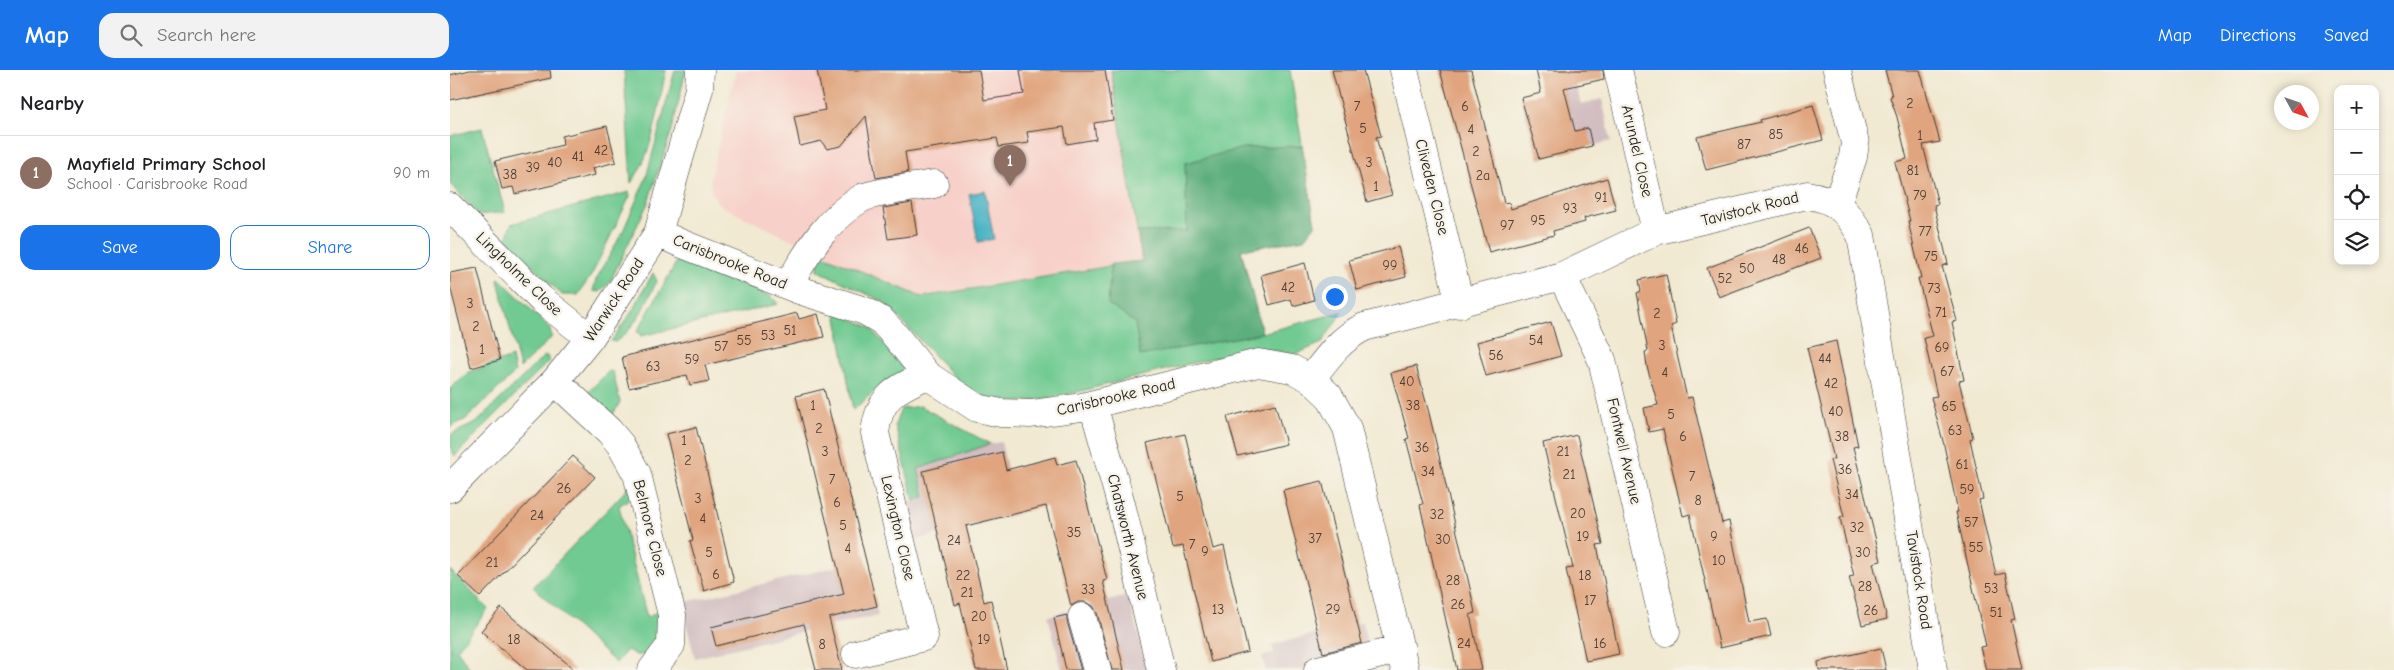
<!DOCTYPE html>
<meta charset="utf-8">
<style>
:root{--surface:#fff;--page:#f2f2f2;--text:#202124;--muted:#757577;--line:#e0e0e0;--accent:#1a73e8}
body{margin:0;font-family:"Comic Neue",sans-serif;background:var(--page);color:var(--text)}
.controls{position:absolute;right:15px;top:15px;display:grid;overflow:hidden;border-radius:10px;box-shadow:0 2px 8px #0003}
.controls button{width:45px;height:45px;display:grid;place-items:center;padding:0;border:0;border-bottom:1px solid var(--line);background:var(--surface);color:var(--text);font:25px sans-serif}
.compass{position:absolute;left:1824px;top:15px;width:45px;height:45px;border-radius:50%;background:var(--surface);box-shadow:0 2px 8px #0003;rotate:130deg}
.you{position:absolute;left:884px;top:226px;width:18px;height:18px;margin:-12px;border:4px solid #fff;border-radius:50%;background:#1a73e8;box-shadow:0 0 0 8px #1a73e833}
.badge{display:grid;place-items:center;width:32px;height:32px;border-radius:50%;background:var(--accent);color:#fff;font-size:16px;font-weight:700}
.pin{position:absolute;translate:-50% -41px;filter:drop-shadow(0 1px 2px #0008)}
.pin::after{content:'';position:absolute;top:26px;width:18px;height:15px;background:inherit;clip-path:polygon(0 0,100% 0,50% 100%)}
.list{margin:0;padding:0;list-style:none}
h2{display:flex;justify-content:space-between;align-items:center;height:65px;margin:0;padding:0 20px;font-size:21px}
h2 small{font-size:16px;font-weight:400;color:var(--muted)}
.list li{display:grid;grid-template-columns:32px 1fr auto;gap:15px;align-items:center;box-sizing:border-box;height:75px;padding:0 20px;border-top:1px solid var(--line)}
.list b{display:block;font-size:19px;white-space:nowrap}
.list p{margin:0;font-size:16px;white-space:nowrap;color:var(--muted)}
.list em{font-size:16px;font-style:normal;color:var(--muted)}
.actions{display:flex;gap:10px;padding:15px 20px}
.actions a{flex:1;padding:11px 0;border:1px solid var(--accent);border-radius:15px;text-align:center;font-size:18px;color:var(--accent)}
.actions .main{background:var(--accent);color:#fff}
.icon{flex:none;width:28px;height:28px;fill:none;stroke:currentColor;stroke-width:2;stroke-linecap:round;stroke-linejoin:round}
.map{position:relative;flex:none;width:1944px;height:600px;overflow:hidden}
header{display:flex;align-items:center;gap:30px;box-sizing:border-box;height:70px;padding:0 25px;background:var(--accent);color:#fff}
header strong{font-size:24px}
nav{display:flex;gap:28px;margin-inline-start:auto;font-size:18px}
.search{width:350px;height:45px;background:var(--page);display:flex;align-items:center;gap:12px;box-sizing:border-box;padding:0 18px;border-radius:15px;color:var(--muted);font-size:19px}
main{display:flex}
aside{flex:1;background:var(--surface)}
.map>svg:first-child{display:block}
</style>
<header>
<strong>Map</strong>
<div class="search"><svg class="icon" aria-label="search" viewBox="0 0 24 24"><circle cx="10" cy="10" r="6"/><path d="M15 15l6 6"/></svg>Search here</div>
<nav><a>Map</a><a>Directions</a><a>Saved</a></nav>
</header>
<main>
<aside>
<h2>Nearby<small></small></h2>
<ul class="list">
<li><span class="badge" style="background:#8d6e63">1</span><div><b>Mayfield Primary School</b><p>School · Carisbrooke Road</p></div><em>90 m</em></li>
</ul>
<div class="actions"><a class="main">Save</a><a>Share</a></div>
</aside>
<div class="map">
<svg width="1944" height="600" viewBox="0 0 1944 600">
<rect width="100%" height="100%" fill="#f7f3e8"/>
<filter id="ink" filterUnits="userSpaceOnUse"><feTurbulence type="fractalNoise" baseFrequency=".02" numOctaves="2"/><feDisplacementMap in="SourceGraphic" scale="10" xChannelSelector="R" yChannelSelector="G"/><feConvolveMatrix kernelMatrix="1 2 1 2 8 2 1 2 1" color-interpolation-filters="sRGB"/></filter>
<filter id="wash" filterUnits="userSpaceOnUse"><feTurbulence type="fractalNoise" baseFrequency=".0096" numOctaves="4" result="noise"/><feDisplacementMap in="SourceGraphic" scale="20" xChannelSelector="R" yChannelSelector="G"/><feGaussianBlur stdDeviation="1.12" result="paint"/><feColorMatrix in="noise" values="0 0 0 0 0 0 0 0 0 0 0 0 0 0 0 0 0 1.4 0 .05"/><feComposite in="paint" operator="in"/></filter>
<g filter="url(#wash)">
<rect width="100%" height="100%" fill="#f1e9d1"/>
<path fill="#f7d0c9" d="M286,0H840L865,155L854,169L692,191L472,227L371,184L273,137L268,132L261,122L260,111Z"/>
<path fill="#d2bec1" d="M1126,15L1131,34L1152,29L1161,71L1089,89L1071,28Z
M551,372L568,444L465,470L458,433L475,426L468,399L539,374Z
M416,490L428,546L388,553L245,588L231,533Z
M678,526L697,600H612L598,546Z
M912,552L923,600H816L812,587L824,583L822,575Z"/>
<path fill="#70ca91" stroke="#467356" d="M174,0H216C208,36 204,83 181,113Z
M225,0H236L222,60L197,135L160,212L150,222L143,221L146,210L173,161L196,108Z
M661,0H840L865,155L854,169L791,180L812,263L892,242L872,273L846,284L803,278L611,326L572,332L547,331L529,325L507,310L434,232L367,200L371,184L472,227L692,191Z
M32,58L34,66L55,142L29,145L0,114V66Z
M179,122L180,126L142,204L128,225H112L56,170L61,154Z
M227,191H238L321,226L328,234L191,266L187,262Z
M203,203L207,211C196,232 186,259 165,272L161,271L181,243Z
M49,208L99,257L102,267L70,298L48,210Z
M386,242L420,257L458,303L434,313L403,340Z
M97,286L99,291L5,386L0,377V365L26,353L93,287Z
M62,287L65,303L16,349L0,357V319L17,303Z
M159,301L163,302L170,332L161,348L136,332L138,322Z
M470,336L540,374L468,399L475,426L464,431L445,355L451,339Z
M181,415L183,426L169,436L197,548L211,540L213,563L198,585H186L177,580L166,593L83,517Z
M0,500L38,539L7,580L21,600H0Z"/>
<path fill="#5cae7b" stroke="#3c654c" d="M852,76L865,155L854,169L791,180L812,263L690,286L685,253L658,234L661,194L692,191L687,162L737,161L735,93L793,78Z"/>
<path fill="#46b2c4" stroke="#316770" d="M535,121L544,169L528,172L519,124Z"/>
<g id="blocks">
<path fill="#e0a47e" d="M20,0H100L101,8L0,30V5Z
M367,0H529L534,30L574,24L570,0H655L663,50L644,53L646,69L617,74L614,57L577,62L579,73L549,77L547,68L455,82L458,102L426,108L416,46L391,76L377,79L371,71L350,76L344,46L375,40Z
M882,0H913L931,66L926,67L942,125L917,132Z
M990,0H1021L1054,133L1059,132L1061,139L1157,108L1166,140L1134,148L1135,152L1103,161L1104,165L1039,182Z
M1086,0H1153L1154,9L1114,18L1125,61L1138,58L1142,76L1089,89L1071,28L1091,23Z
M1435,0H1470L1490,72L1473,75L1488,134L1484,135L1498,194L1492,196L1507,251L1502,252L1514,310L1509,311L1523,368L1520,369L1533,429L1529,430L1536,462L1546,505L1555,503L1565,549L1561,550L1572,600H1536L1530,577L1536,576L1506,442H1508L1494,375L1481,327L1487,326L1474,268L1483,266L1468,208H1471L1458,151H1460L1445,92L1457,89L1447,47L1440,27L1442,26Z
M1363,35L1373,70L1256,100L1247,67L1311,52L1310,50Z
M157,56L166,92L143,98L145,105L65,124L63,117L52,119L45,91L113,75L112,66Z
M462,133L467,165L438,169L433,138Z
M1359,158L1371,188L1269,227L1257,198Z
M948,177L956,207L907,220L899,190Z
M855,193L864,230L843,236L841,229L819,235L811,205Z
M27,198L50,290L21,298L0,216V203Z
M1216,204L1226,254L1221,256L1228,289L1237,328L1242,327L1272,453L1279,451L1299,552L1317,549L1321,566L1270,578L1240,444L1233,446L1213,359L1199,362L1194,338L1208,335L1197,296L1195,282L1198,281L1187,223L1191,221L1189,210Z
M347,243L349,249L368,244L374,267L255,295L259,311L240,315L237,305L179,318L172,287Z
M1101,252L1111,286L1036,306L1027,272Z
M1386,271L1408,376L1403,377L1431,491L1423,493L1437,549L1412,555L1399,507L1404,506L1390,448L1394,447L1380,390L1384,389L1357,278Z
M966,296L979,343L1020,518L1025,543L1020,545L1032,600H1007L970,435L973,434L956,369L959,368L941,303Z
M374,319L427,536L379,548L392,600H366L354,554L266,576L261,557L394,524L346,326Z
M825,334L836,374L788,386L777,347Z
M246,357L284,512L254,521L240,471L243,470L216,364Z
M735,364L763,479L774,476L798,582L761,592L733,476L723,478L697,373Z
M1127,365L1153,474L1147,475L1169,584L1136,591L1116,499L1123,498L1093,373Z
M552,382L556,400L605,387L607,395L626,390L657,510L653,511L674,600H662L647,543L643,536L635,532H628L621,536L596,436L516,456L534,532L541,530L557,600H526L510,533L505,535L473,401Z
M123,386L145,407L30,527L8,506Z
M872,411L912,573L873,583L833,420Z
M51,538L82,564L125,600H77L31,561Z
M617,545V551L631,600H616L604,548Z
M1431,578L1436,600H1369L1368,592Z"/>
</g>
</g>
<g filter="url(#ink)">
<use href="#blocks" fill-opacity="0" stroke="#3c3b37" stroke-width="1"/>
<g fill="none" stroke-linecap="round" stroke-linejoin="round">
<defs>
<path id="minor" d="M954,0L1010,234
M1168,0L1206,161
M1387,0L1405,73L1403,87L1387,134
M0,137L91,229L140,268
M208,163L230,173L349,220L415,241L432,251L443,263L477,305L527,338L551,343L581,344L632,337L808,293L842,299L861,309L879,326L897,358L955,600
M1112,206L1152,290L1216,562
M338,215C358,182 377,148 412,128C424,122 468,117 484,114
M861,309C877,288 890,269 914,257L1112,206L1206,161L1357,125C1386,129 1397,141 1411,165L1483,600
M105,311L159,361L170,374L187,404L222,545L221,575L202,600
M643,335L671,434L711,600
M0,418L105,311L140,268L208,163L249,19L250,0
M632,547L647,600
M406,584L474,567L425,363C429,326 446,319 477,305
M868,600L951,579"/>
</defs>
<use href="#minor" stroke="#3c3b37" stroke-width="29"/>
<use href="#minor" stroke="#fff" stroke-width="28"/>
</g>
</g>
<g text-anchor="middle" dominant-baseline="central" stroke-width="5" stroke-linejoin="round" paint-order="stroke">
<g font-size="14" fill="#4d3e34">
<text x="1460" y="33">2</text>
<text x="907" y="36">7</text>
<text x="1015" y="36">6</text>
<text x="913" y="58">5</text>
<text x="1021" y="59">4</text>
<text x="1326" y="64">85</text>
<text x="1470" y="65">1</text>
<text x="1294" y="74">87</text>
<text x="151" y="80">42</text>
<text x="1026" y="81">2</text>
<text x="128" y="86">41</text>
<text x="105" y="92">40</text>
<text x="919" y="92">3</text>
<text x="83" y="97">39</text>
<text x="1463" y="100">81</text>
<text x="60" y="104">38</text>
<text x="1033" y="105">2a</text>
<text x="926" y="116">1</text>
<text x="1470" y="125">79</text>
<text x="1151" y="127">91</text>
<text x="1120" y="138">93</text>
<text x="1088" y="150">95</text>
<text x="1057" y="155">97</text>
<text x="1475" y="161">77</text>
<text x="1352" y="178">46</text>
<text x="1481" y="186">75</text>
<text x="1329" y="189">48</text>
<text x="940" y="195">99</text>
<text x="1297" y="198">50</text>
<text x="1275" y="208">52</text>
<text x="838" y="217">42</text>
<text x="1484" y="218">73</text>
<text x="20" y="233">3</text>
<text x="1491" y="242">71</text>
<text x="1207" y="243">2</text>
<text x="26" y="256">2</text>
<text x="340" y="260">51</text>
<text x="318" y="265">53</text>
<text x="294" y="270">55</text>
<text x="1086" y="270">54</text>
<text x="1212" y="275">3</text>
<text x="271" y="276">57</text>
<text x="1492" y="277">69</text>
<text x="32" y="279">1</text>
<text x="1046" y="285">56</text>
<text x="1375" y="288">44</text>
<text x="242" y="289">59</text>
<text x="203" y="296">63</text>
<text x="1497" y="301">67</text>
<text x="1215" y="302">4</text>
<text x="957" y="311">40</text>
<text x="1381" y="313">42</text>
<text x="363" y="335">1</text>
<text x="963" y="335">38</text>
<text x="1499" y="336">65</text>
<text x="1386" y="341">40</text>
<text x="1221" y="344">5</text>
<text x="369" y="358">2</text>
<text x="1505" y="360">63</text>
<text x="1233" y="366">6</text>
<text x="1392" y="366">38</text>
<text x="234" y="370">1</text>
<text x="972" y="377">36</text>
<text x="375" y="381">3</text>
<text x="1113" y="381">21</text>
<text x="238" y="390">2</text>
<text x="1512" y="394">61</text>
<text x="1395" y="399">36</text>
<text x="978" y="401">34</text>
<text x="1119" y="404">21</text>
<text x="1242" y="406">7</text>
<text x="382" y="409">7</text>
<text x="114" y="418">26</text>
<text x="1517" y="419">59</text>
<text x="1402" y="424">34</text>
<text x="730" y="426">5</text>
<text x="248" y="428">3</text>
<text x="1248" y="430">8</text>
<text x="387" y="432">6</text>
<text x="1128" y="443">20</text>
<text x="987" y="444">32</text>
<text x="87" y="445">24</text>
<text x="253" y="448">4</text>
<text x="1521" y="452">57</text>
<text x="393" y="455">5</text>
<text x="1407" y="457">32</text>
<text x="624" y="462">35</text>
<text x="1133" y="466">19</text>
<text x="1264" y="466">9</text>
<text x="865" y="468">37</text>
<text x="993" y="469">30</text>
<text x="504" y="470">24</text>
<text x="742" y="474">7</text>
<text x="1526" y="477">55</text>
<text x="398" y="478">4</text>
<text x="755" y="481">9</text>
<text x="259" y="482">5</text>
<text x="1413" y="482">30</text>
<text x="1269" y="490">10</text>
<text x="42" y="492">21</text>
<text x="266" y="504">6</text>
<text x="513" y="505">22</text>
<text x="1135" y="505">18</text>
<text x="1003" y="510">28</text>
<text x="1415" y="516">28</text>
<text x="1541" y="518">53</text>
<text x="638" y="519">33</text>
<text x="517" y="522">21</text>
<text x="1140" y="530">17</text>
<text x="1008" y="534">26</text>
<text x="768" y="539">13</text>
<text x="883" y="539">29</text>
<text x="1421" y="540">26</text>
<text x="1546" y="542">51</text>
<text x="529" y="546">20</text>
<text x="64" y="569">18</text>
<text x="534" y="569">19</text>
<text x="1014" y="573">24</text>
<text x="1150" y="573">16</text>
<text x="372" y="574">8</text>
</g>
<g font-size="16" fill="#1c1c1c" stroke="#f7f3e8">
<text transform="translate(1187 81) rotate(77)">Arundel Close</text>
<text transform="translate(982 117) rotate(76)">Cliveden Close</text>
<text transform="translate(1300 139) rotate(-14)">Tavistock Road</text>
<text transform="translate(280 192) rotate(22)">Carisbrooke Road</text>
<text transform="translate(69 204) rotate(44)">Lingholme Close</text>
<text transform="translate(164 230) rotate(-57)">Warwick Road</text>
<text transform="translate(666 327) rotate(-13)">Carisbrooke Road</text>
<text transform="translate(1174 381) rotate(77)">Fontwell Avenue</text>
<text transform="translate(200 458) rotate(76)">Belmore Close</text>
<text transform="translate(448 458) rotate(77)">Lexington Close</text>
<text transform="translate(678 467) rotate(76)">Chatsworth Avenue</text>
<text transform="translate(1469 510) rotate(81)">Tavistock Road</text>
</g>
</g>
</svg>
<div class="controls">
<button>+</button>
<button>−</button>
<button><svg class="icon" aria-label="locate" viewBox="0 0 24 24"><circle cx="12" cy="12" r="6"/><path d="M12 2v4M12 18v4M2 12h4M18 12h4"/></svg></button>
<button><svg class="icon" aria-label="layers" viewBox="0 0 24 24"><path d="M12 4l9 5-9 5-9-5zM3 14l9 5 9-5"/></svg></button>
</div>
<svg class="compass" viewBox="-18 -18 36 36"><path d="M0-13l5 13h-10z" fill="#e53935"/><path d="M0 13l5-13h-10z" fill="#757577"/></svg>
<div class="you"></div>
<div class="pin badge" style="left:560px;top:116px;background:#8d6e63">1</div>
</div>
</main>
